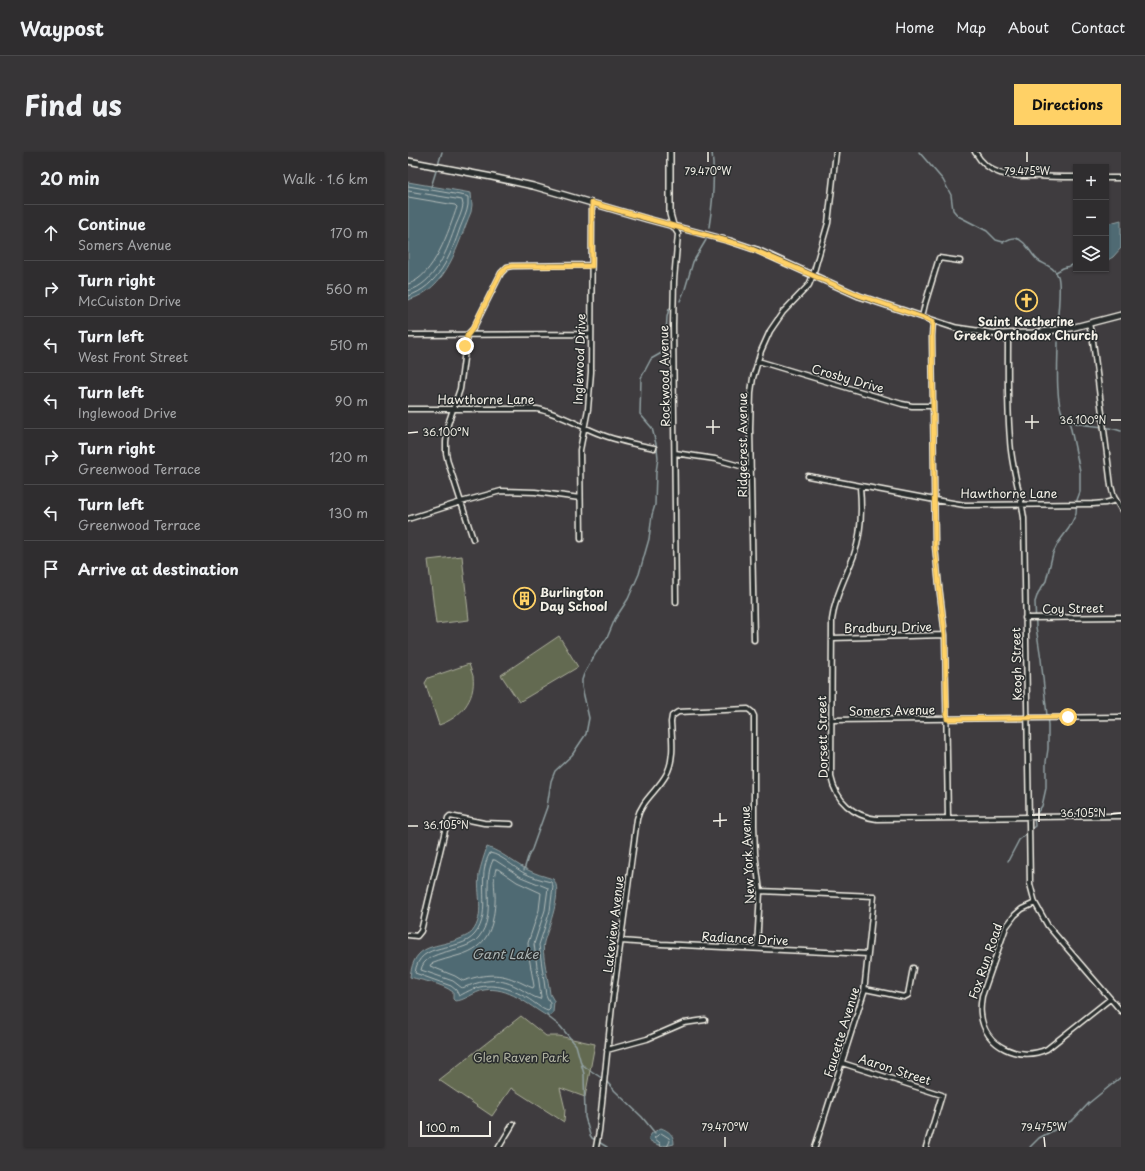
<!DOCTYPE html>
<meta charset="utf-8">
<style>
:root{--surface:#2f2d2f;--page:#373537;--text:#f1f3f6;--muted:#a7a8aa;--line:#4a494b;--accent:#ffd166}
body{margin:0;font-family:"Playpen Sans",sans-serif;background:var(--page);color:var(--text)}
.controls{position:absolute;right:12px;top:12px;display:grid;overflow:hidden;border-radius:0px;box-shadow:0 1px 3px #0004}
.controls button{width:36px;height:36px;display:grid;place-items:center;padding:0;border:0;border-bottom:1px solid var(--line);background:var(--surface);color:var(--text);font:20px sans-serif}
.scale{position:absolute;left:12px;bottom:10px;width:71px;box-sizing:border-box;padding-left:4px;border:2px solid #f4f1e8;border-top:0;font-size:11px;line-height:14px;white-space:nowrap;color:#f4f1e8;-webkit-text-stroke:3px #2a2d2e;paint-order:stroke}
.stop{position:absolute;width:12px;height:12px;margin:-9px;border:3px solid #ffd166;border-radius:50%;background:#fff}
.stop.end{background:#ffd166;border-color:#fff;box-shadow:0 1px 4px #0008}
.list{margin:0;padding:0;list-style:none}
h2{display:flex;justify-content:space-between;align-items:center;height:52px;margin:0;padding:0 16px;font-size:17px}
h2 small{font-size:13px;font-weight:400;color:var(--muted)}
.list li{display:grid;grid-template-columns:26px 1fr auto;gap:12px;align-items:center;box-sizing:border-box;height:56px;padding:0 16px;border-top:1px solid var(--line)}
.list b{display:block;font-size:15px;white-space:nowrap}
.list p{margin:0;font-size:13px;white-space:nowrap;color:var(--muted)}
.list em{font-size:13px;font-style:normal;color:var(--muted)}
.icon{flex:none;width:22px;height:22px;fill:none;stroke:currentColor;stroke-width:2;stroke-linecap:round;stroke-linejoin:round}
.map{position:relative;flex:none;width:713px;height:995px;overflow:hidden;border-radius:0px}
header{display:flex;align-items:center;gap:24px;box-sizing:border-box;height:56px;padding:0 20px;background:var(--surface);border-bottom:1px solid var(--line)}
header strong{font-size:19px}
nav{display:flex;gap:22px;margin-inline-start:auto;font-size:14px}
.intro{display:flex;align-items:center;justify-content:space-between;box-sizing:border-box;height:96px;padding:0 24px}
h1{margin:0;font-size:28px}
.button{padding:10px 18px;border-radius:0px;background:var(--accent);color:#111;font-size:14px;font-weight:700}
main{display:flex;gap:24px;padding:0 24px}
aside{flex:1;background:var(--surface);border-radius:0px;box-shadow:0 1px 3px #0004}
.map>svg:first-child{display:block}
</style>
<header>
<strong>Waypost</strong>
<nav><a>Home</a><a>Map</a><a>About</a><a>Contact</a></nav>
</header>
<div class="intro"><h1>Find us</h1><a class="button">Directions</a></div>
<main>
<aside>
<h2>20 min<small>Walk · 1.6 km</small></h2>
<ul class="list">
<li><svg class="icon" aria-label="ahead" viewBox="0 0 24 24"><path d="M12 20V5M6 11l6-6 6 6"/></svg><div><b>Continue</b><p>Somers Avenue</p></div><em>170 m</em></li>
<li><svg class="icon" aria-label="right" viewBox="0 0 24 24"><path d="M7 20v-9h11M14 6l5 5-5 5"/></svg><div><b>Turn right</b><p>McCuiston Drive</p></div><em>560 m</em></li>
<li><svg class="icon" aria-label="left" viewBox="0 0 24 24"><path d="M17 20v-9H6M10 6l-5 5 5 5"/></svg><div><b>Turn left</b><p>West Front Street</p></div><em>510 m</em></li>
<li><svg class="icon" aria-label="left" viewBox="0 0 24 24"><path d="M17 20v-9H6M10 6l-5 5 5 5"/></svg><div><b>Turn left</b><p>Inglewood Drive</p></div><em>90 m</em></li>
<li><svg class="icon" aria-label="right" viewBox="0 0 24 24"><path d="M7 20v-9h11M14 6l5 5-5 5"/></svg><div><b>Turn right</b><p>Greenwood Terrace</p></div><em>120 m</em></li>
<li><svg class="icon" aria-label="left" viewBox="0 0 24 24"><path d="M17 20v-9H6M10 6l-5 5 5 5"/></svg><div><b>Turn left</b><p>Greenwood Terrace</p></div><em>130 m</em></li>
<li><svg class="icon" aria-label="arrive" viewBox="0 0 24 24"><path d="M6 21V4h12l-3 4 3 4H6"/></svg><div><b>Arrive at destination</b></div></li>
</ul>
</aside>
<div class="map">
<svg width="713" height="995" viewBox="0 0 713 995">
<rect width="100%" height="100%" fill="#3f3c3f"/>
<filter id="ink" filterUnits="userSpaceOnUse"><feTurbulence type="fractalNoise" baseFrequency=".025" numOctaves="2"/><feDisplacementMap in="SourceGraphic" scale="8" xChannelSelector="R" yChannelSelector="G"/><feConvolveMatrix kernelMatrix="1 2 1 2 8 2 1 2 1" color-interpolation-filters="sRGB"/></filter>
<g filter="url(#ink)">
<path fill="#646b51" stroke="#acae9c" d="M54,404L61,468L28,472L20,408Z
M151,484L170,515L111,550L93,523Z
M61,512C62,516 64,520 65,524C68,548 52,566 31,573L17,531L20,526Z
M113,864L138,884H151L187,892L177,945L152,936L157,957L156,970L103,936L84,964L31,928Z"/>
<path fill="#4f6a73" stroke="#91a0a2" d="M0,30L63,41L64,53L63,60C49,93 40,137 0,148Z
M713,68V96L705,105L698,109V72Z
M79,695C94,700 104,710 118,717C127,722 136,724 145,727C156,738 140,776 136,790C133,800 141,830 142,842L146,849L145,861L141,864H139C120,853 100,834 76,838C66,840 56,849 47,849L45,847V840C33,831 16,829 2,825C6,789 29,797 54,786C58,784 61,783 64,780C78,763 68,741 71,722C73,713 76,704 79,695Z
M253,976C261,979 266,983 266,992C256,995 248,994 240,987L244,981Z"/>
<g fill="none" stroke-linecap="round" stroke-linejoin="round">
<path stroke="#b2bbb9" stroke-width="1" d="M0,34L58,44L60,45V53C59,61 55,68 52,76C43,103 30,135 0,144
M0,39L54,48L55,53C54,60 51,66 48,73C39,98 28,131 0,139
M0,45L47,53L49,55C41,78 26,125 0,132
M82,701C94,703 105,715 116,721C124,725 134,728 143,730L145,734L142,759L131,793L138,843L142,851V857L140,859C133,857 126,850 119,846C102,836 84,830 65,837C60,839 55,842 51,844L48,838L43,834L7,821C11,787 51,802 67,782C85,760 67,725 82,701Z
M85,708H87L113,725L140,736L137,758L126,792L133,845L132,847C124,845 117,839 109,835C88,824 74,829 54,836L45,829L13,818C17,796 58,802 71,785C89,762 73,732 85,708Z
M88,717H90L109,730L133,741L131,758L120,791L121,805L126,834L125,836C119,834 113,830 107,828C89,820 73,823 55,829L47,824L22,814L23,812C33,808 42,806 52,803C79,795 85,777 87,751C88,739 84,728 88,717Z
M253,995L252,991L246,986L253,981L261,986L262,989L259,995"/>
<path stroke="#91a0a2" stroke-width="1.5" d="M511,0L535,28L543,43L545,58L550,64L579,79L588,88L595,90C599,89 602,85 607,86C619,88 622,103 631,109C638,113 647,116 650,124C653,133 650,163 649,173
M23,35L34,0
M301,75C305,50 307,25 304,0
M648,120L655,116L668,112
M272,149L277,137L285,110L298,88
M650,190C650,207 647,248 655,263C657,266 662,269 665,270C680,275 697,273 713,279
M600,709L611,688L627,674L626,665L634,654L638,636V610L640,597V573L633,507L628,475L627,450L630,441L638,429L645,401L650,391L661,376L668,362L669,348L672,340V319L661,268
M116,718L120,705L124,697L139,655L143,629L147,619L164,603L178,582L181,566L174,535V528L176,522L188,501L199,486L207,467L220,447L231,422L241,387L244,363L247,353L248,320L250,306L249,296L244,276L232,262L233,226L243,207L257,199L259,165L261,157
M139,862V864L152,874L168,893L176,922L177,965L182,983L184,986L199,995
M173,912L195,927
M198,929L207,939L234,965L247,981
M622,995L631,986L665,968L681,951L713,925"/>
<defs>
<path id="minor" d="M567,0C582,26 604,24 630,24C643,25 655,25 668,25
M698,26H713
M265,74L270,82L266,128L265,173L268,450
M514,165L517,152L531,106L552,109
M525,169L524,184L527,394L531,434L537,483L540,666
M681,172L685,189L703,334L706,345L713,357
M0,183L183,182
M600,183C600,217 599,252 602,287C603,314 612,339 616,366L622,732L627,751L640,774L713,859
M350,209L494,252L504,254H525
M0,257H129C151,261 171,274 192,282C209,289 227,292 246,296
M267,301L307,307L343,317
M400,324L527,348L557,353L685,352L697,351L708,348
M452,335C454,358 454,381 446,403C438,425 427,444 424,468L423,625C428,649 445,664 469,667L713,664
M0,367L53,350L93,339L127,340L172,346
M65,387L40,310L38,301V290L40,272L52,237L59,183L65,177L93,121L99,115L104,114L183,113
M173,387L172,298L180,257L183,220L184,51
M617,466L713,465
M424,486L537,483
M346,488L342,277L343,240L345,226L353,199L362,179L375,160L401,133L405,123L420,71L428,0
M423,568L713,565
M352,739L466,744L456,840L407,995
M627,751L614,757L607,763L598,775L574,844C573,850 572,856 573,862C576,895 612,910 639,897L702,847
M0,783L9,784L13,779L40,666L42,664L76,671L103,672
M213,789L253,792L460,802
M457,837L496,845L500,843L505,816
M199,898L239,887L276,871L297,868
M434,911L534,943L518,995
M91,995L105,972
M188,995L191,979L204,854L229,667C233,649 250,638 258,623C267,607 264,587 263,570L264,564L270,560L340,557L344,560L346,564V673L347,701L352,739L349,796"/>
<path id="tertiary" d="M262,0V62L265,73
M0,9L84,25L125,34L239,67L322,89L349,98L451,144L548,176L589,182L625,181L663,176L713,163"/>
</defs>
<use href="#minor" stroke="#f4f1e8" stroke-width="7"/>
<use href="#tertiary" stroke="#f4f1e8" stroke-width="8"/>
<use href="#minor" stroke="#2a2d2e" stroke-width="4"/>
<use href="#tertiary" stroke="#2a2d2e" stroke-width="5"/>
</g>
</g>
<g fill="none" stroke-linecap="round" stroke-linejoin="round" filter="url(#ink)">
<path stroke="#ffd166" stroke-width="5" d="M57,194L59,184L65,176L93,121L99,115L104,114H184V51L337,94L450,143L525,169L524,184L527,394L531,434L537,483L539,567L660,565"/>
</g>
<path fill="none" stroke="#f4f1e8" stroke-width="1.5" d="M300,0V10M619,0V10M624,263V277M305,268V282M703,268H713M617,270H631M298,275H312M0,281L10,280M631,656V670M312,661V675M703,662L713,661M624,663H638M305,669L319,668M0,674H10M317,985V995M636,985L637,995"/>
<defs>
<symbol id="church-ring" viewBox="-11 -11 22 22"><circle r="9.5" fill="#2a2d2e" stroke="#ffd166" stroke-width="1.5"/><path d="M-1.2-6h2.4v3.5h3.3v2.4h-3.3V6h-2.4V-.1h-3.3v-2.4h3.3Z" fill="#ffd166"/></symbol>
<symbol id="building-ring" viewBox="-11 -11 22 22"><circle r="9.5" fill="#2a2d2e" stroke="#ffd166" stroke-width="1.5"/><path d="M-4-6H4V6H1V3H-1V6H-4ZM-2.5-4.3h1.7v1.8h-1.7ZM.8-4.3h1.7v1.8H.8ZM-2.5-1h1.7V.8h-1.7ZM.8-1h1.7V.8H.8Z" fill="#ffd166"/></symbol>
</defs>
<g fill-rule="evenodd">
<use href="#church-ring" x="606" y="136" width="25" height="25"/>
<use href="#building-ring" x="104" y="434" width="25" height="25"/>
</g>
<g text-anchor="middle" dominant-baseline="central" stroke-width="3" stroke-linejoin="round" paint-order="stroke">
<g font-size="12" font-weight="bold" fill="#f4f1e8" stroke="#2a2d2e">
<text x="618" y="169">Saint Katherine<tspan x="618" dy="14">Greek Orthodox Church</tspan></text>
<text x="132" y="440" text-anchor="start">Burlington<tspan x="132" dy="14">Day School</tspan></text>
</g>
<g font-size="12" fill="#f4f1e8" stroke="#2a2d2e">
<text transform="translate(171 207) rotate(-88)">Inglewood Drive</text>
<text transform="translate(256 224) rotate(-91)">Rockwood Avenue</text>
<text transform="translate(440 226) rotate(16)">Crosby Drive</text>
<text x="78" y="247">Hawthorne Lane</text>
<text transform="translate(334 293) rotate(-90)">Ridgecrest Avenue</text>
<text x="601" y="341">Hawthorne Lane</text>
<text transform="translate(665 456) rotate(-1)">Coy Street</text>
<text transform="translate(480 475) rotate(-1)">Bradbury Drive</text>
<text transform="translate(608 512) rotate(-91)">Keogh Street</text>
<text transform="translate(484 558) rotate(-1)">Somers Avenue</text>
<text transform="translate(414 585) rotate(-91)">Dorsett Street</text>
<text transform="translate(339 703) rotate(-93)">New York Avenue</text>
<text transform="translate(205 772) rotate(-83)">Lakeview Avenue</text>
<text transform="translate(337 786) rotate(3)">Radiance Drive</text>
<text transform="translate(577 809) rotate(-71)">Fox Run Road</text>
<text transform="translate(433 880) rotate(-73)">Faucette Avenue</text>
<text transform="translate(487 917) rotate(18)">Aaron Street</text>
</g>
<g font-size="12" fill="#b3b5a4" stroke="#2a2d2e">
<text x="113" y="905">Glen Raven Park</text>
</g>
<g font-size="13" font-style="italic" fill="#aab4b3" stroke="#2a2d2e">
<text x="97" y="801">Gant Lake</text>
</g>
</g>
<g font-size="10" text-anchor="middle" fill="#f4f1e8" stroke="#2a2d2e" stroke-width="3" stroke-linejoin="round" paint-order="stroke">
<text x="300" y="23">79.470°W</text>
<text x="619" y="23">79.475°W</text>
<text x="675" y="272">36.100°N</text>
<text x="38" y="284">36.100°N</text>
<text x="675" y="665">36.105°N</text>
<text x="38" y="677">36.105°N</text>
<text x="317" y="979">79.470°W</text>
<text x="636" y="979">79.475°W</text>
</g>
</svg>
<div class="controls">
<button>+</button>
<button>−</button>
<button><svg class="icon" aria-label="layers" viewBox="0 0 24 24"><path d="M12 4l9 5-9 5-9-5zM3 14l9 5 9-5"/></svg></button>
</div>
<div class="scale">100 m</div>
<div class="stop" style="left:660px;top:565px"></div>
<div class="stop end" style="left:57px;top:194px"></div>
</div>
</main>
